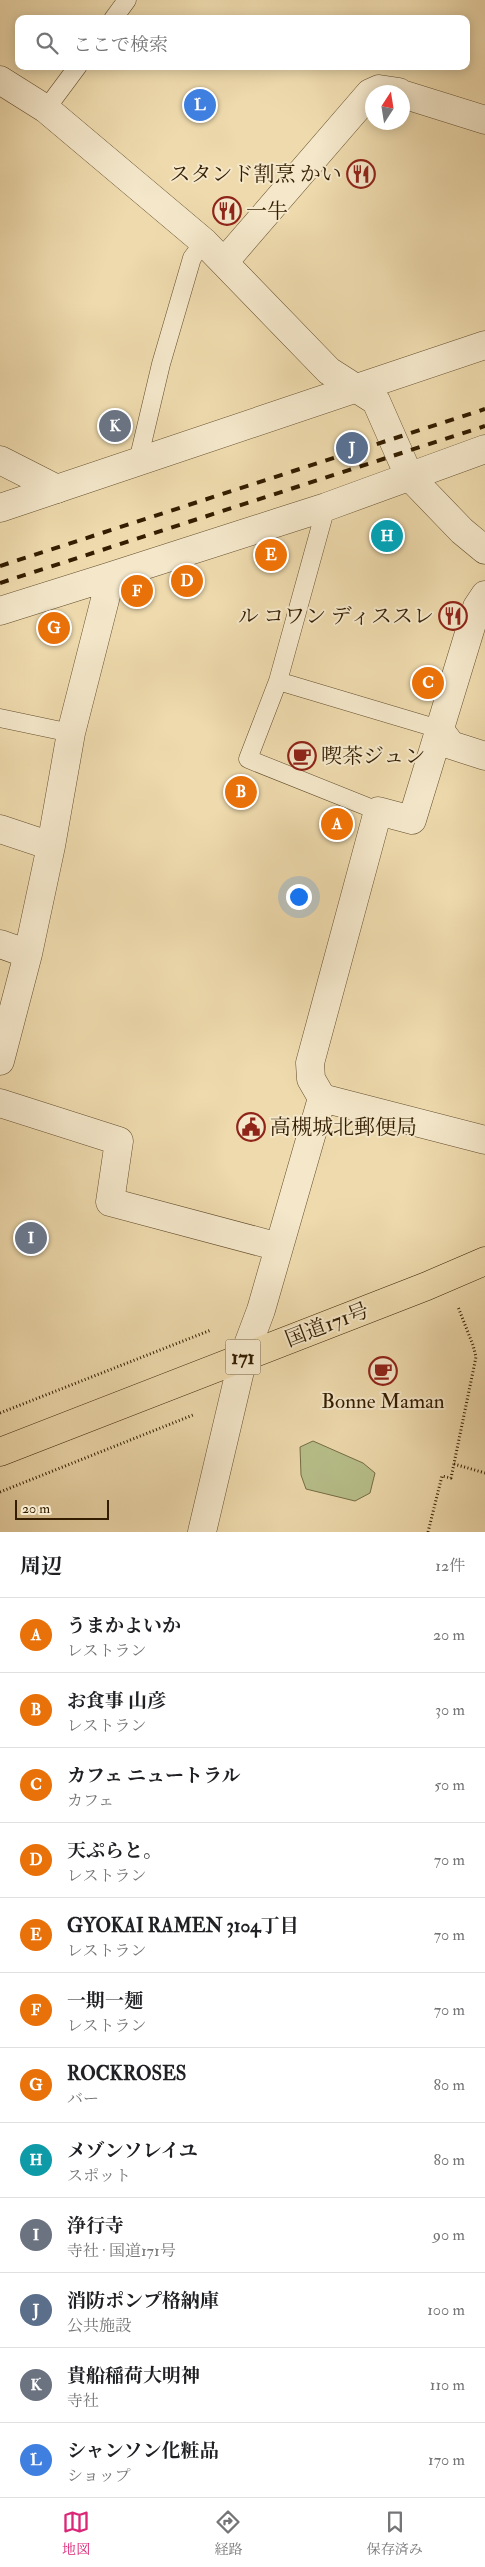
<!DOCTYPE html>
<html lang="ja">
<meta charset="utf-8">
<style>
:root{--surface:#fff;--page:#f2f2f2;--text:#202124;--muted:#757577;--line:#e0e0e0;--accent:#db2777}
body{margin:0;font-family:"IM FELL Double Pica","Noto Serif JP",serif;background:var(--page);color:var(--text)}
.compass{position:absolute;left:365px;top:85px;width:45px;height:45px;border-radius:50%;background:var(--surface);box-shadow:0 2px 12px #0003;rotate:12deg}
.scale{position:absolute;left:15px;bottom:12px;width:94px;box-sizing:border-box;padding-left:5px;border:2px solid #341d00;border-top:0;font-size:14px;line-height:18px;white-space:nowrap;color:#341d00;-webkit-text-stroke:4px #f4e7ca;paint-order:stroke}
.you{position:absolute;left:298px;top:896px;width:18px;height:18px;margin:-12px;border:4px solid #fff;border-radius:50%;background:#1a73e8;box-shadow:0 0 0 8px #1a73e833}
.badge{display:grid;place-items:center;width:32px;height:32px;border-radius:50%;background:var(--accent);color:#fff;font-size:16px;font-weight:700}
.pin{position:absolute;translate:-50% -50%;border:2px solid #fff;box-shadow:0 1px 5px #0006}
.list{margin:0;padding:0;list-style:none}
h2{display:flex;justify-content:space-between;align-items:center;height:65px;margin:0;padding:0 20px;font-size:21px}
h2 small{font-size:16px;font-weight:400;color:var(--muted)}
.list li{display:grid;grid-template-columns:32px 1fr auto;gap:15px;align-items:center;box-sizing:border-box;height:75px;padding:0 20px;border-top:1px solid var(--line)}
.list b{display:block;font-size:19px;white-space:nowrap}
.list p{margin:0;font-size:16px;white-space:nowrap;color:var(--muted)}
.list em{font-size:16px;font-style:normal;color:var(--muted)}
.icon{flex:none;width:28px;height:28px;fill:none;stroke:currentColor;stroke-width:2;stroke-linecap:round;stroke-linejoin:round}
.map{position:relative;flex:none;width:485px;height:1532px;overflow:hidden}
.search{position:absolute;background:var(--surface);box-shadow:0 2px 12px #0003;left:15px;right:15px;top:15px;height:55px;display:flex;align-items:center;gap:12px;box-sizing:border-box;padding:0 18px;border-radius:10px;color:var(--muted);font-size:19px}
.sheet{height:965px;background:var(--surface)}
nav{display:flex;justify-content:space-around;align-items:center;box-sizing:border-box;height:70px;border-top:1px solid var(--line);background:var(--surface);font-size:14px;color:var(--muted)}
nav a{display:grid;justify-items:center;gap:2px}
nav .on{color:var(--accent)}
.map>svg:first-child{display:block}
</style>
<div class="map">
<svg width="485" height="1532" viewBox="0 0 485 1532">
<rect width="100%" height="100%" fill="#eedaad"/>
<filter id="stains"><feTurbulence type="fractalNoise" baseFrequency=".004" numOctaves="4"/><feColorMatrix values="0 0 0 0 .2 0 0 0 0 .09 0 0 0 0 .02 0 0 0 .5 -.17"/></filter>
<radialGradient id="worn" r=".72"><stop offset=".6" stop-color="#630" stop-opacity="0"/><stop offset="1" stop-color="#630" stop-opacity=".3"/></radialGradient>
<path fill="#b8c08b" stroke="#766e46" d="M313,1441L363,1463L375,1473L370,1493L355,1501L306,1489L301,1475L300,1447Z"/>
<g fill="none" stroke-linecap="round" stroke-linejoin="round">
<defs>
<path id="service" d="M113,19L127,0
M46,109L78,66
M138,461L161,364L192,258L204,242
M326,507L278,681L439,729
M278,681L248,759L378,811
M0,718L71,733"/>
<path id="minor" d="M0,80L46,109L204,242L329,371L376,401L409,476L462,531L485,550
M402,94L485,120
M225,261L370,93L379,89L399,92
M0,460L57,489
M485,595L477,607L412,820L378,811L310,1063L311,1079L322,1098L485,1140
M0,611L111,576
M439,729L451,745L485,756
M0,829L51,846
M0,944L28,954
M0,1061L28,954L51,846L71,733L111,576L326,507L485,449
M0,1103L119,1141L110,1202L279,1247
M202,1532L243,1358L261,1310L322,1098"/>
<path id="tertiary" d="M0,508L485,345"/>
<path id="trunk" d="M0,1452L427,1286L485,1261"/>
</defs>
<use href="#service" stroke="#624c2b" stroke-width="19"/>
<use href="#minor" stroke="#624c2b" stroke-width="29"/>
<use href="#tertiary" stroke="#624c2b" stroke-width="29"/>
<use href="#trunk" stroke="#341d00" stroke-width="29"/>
<path stroke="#341d00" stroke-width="3" stroke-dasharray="1 2.5" stroke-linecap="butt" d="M0,1413L211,1330
M454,1464L485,1473
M0,1492L193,1415
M428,1532L442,1476L451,1478L476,1357L473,1345L458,1307"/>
<use href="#service" stroke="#f4e7ca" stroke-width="18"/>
<use href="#minor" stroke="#f4e7ca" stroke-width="28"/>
<use href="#tertiary" stroke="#f4e7ca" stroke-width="28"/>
<use href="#trunk" stroke="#eedaad" stroke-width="28"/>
<path stroke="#341d00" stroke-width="4" stroke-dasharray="9 9" stroke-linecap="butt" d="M0,566L485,409
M0,583L485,426"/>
</g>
<defs>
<symbol id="restaurant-ring" viewBox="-11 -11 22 22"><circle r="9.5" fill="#f4e7ca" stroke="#8f2418" stroke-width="1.5"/><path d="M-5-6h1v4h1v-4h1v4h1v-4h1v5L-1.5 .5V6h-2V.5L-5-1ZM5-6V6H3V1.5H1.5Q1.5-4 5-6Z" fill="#8f2418"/></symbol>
<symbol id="cafe-ring" viewBox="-11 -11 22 22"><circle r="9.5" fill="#f4e7ca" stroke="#8f2418" stroke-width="1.5"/><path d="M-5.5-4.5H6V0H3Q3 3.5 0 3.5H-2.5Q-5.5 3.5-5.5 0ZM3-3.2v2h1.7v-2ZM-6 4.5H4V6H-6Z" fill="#8f2418"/></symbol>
<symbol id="civic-ring" viewBox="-11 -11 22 22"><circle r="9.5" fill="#f4e7ca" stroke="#8f2418" stroke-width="1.5"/><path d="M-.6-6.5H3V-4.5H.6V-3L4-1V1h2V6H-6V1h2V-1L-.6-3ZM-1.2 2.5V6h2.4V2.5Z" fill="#8f2418"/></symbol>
</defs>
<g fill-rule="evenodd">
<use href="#restaurant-ring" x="345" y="158" width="32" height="32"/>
<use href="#restaurant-ring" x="211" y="195" width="32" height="32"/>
<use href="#restaurant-ring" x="437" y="600" width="32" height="32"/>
<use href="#cafe-ring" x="286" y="740" width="32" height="32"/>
<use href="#civic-ring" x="235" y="1111" width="32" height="32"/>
<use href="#cafe-ring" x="367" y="1355" width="32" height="32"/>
</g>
<g text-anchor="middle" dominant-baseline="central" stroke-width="4" stroke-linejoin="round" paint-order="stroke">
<rect fill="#f4e7ca" stroke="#6e5a3d" stroke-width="1" x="225.5" y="1339.5" width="35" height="35" rx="4"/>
<g font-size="20" font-weight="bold" fill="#341d00">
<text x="243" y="1357">171</text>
</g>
<g font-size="21" fill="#341d00" stroke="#f4e7ca" text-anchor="start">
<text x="342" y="174" text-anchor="end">スタンド割烹 かい</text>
<text x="246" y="211">一牛</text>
<text x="434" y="616" text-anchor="end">ル コワン ディススレ</text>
<text x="321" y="756">喫茶ジュン</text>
<text x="270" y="1127">高槻城北郵便局</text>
<text x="383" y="1401" text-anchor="middle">Bonne Maman</text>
</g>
<g font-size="21" fill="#341d00" stroke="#f4e7ca">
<text transform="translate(327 1325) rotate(-21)">国道171号</text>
</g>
</g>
<rect width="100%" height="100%" filter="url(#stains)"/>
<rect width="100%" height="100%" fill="url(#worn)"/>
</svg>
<svg class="compass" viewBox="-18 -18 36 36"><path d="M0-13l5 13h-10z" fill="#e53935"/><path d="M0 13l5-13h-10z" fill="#757577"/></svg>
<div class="scale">20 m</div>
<div class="you"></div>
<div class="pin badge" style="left:337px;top:824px;background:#e8710a">A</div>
<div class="pin badge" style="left:241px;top:792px;background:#e8710a">B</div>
<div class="pin badge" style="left:428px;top:683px;background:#e8710a">C</div>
<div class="pin badge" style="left:187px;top:581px;background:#e8710a">D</div>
<div class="pin badge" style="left:271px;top:555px;background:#e8710a">E</div>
<div class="pin badge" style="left:137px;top:591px;background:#e8710a">F</div>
<div class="pin badge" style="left:54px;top:628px;background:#e8710a">G</div>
<div class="pin badge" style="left:387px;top:536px;background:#0f9aa8">H</div>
<div class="pin badge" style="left:31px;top:1238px;background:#6b7280">I</div>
<div class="pin badge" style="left:352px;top:448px;background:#5c6f8a">J</div>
<div class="pin badge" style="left:115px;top:426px;background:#6b7280">K</div>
<div class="pin badge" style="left:200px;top:105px;background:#3f7fe0">L</div>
<div class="search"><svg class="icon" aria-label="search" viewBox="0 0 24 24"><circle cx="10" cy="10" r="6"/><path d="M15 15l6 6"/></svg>ここで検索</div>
</div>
<section class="sheet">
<h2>周辺<small>12件</small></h2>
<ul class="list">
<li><span class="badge" style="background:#e8710a">A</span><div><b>うまかよいか</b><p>レストラン</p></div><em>20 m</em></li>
<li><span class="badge" style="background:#e8710a">B</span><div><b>お食事 山彦</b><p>レストラン</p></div><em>30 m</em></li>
<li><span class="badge" style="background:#e8710a">C</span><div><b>カフェ ニュートラル</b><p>カフェ</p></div><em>50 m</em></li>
<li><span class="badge" style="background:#e8710a">D</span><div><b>天ぷらと。</b><p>レストラン</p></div><em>70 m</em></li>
<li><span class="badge" style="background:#e8710a">E</span><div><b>GYOKAI RAMEN 3104丁目</b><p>レストラン</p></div><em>70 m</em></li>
<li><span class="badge" style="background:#e8710a">F</span><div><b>一期一麺</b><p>レストラン</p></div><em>70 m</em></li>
<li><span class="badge" style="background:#e8710a">G</span><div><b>ROCKROSES</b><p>バー</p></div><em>80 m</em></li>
<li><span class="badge" style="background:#0f9aa8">H</span><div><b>メゾンソレイユ</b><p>スポット</p></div><em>80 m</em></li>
<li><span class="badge" style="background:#6b7280">I</span><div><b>浄行寺</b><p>寺社 · 国道171号</p></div><em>90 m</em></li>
<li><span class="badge" style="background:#5c6f8a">J</span><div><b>消防ポンプ格納庫</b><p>公共施設</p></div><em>100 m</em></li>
<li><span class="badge" style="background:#6b7280">K</span><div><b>貴船稲荷大明神</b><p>寺社</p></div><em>110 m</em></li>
<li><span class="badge" style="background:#3f7fe0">L</span><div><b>シャンソン化粧品</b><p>ショップ</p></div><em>170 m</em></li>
</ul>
</section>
<nav>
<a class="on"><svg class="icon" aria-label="map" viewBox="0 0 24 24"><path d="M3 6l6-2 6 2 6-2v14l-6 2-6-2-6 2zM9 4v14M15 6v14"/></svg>地図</a>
<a><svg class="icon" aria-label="directions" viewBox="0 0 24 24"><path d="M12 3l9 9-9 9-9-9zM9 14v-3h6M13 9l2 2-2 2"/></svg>経路</a>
<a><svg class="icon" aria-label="saved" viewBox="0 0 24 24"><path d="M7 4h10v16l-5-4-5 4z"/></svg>保存済み</a>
</nav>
